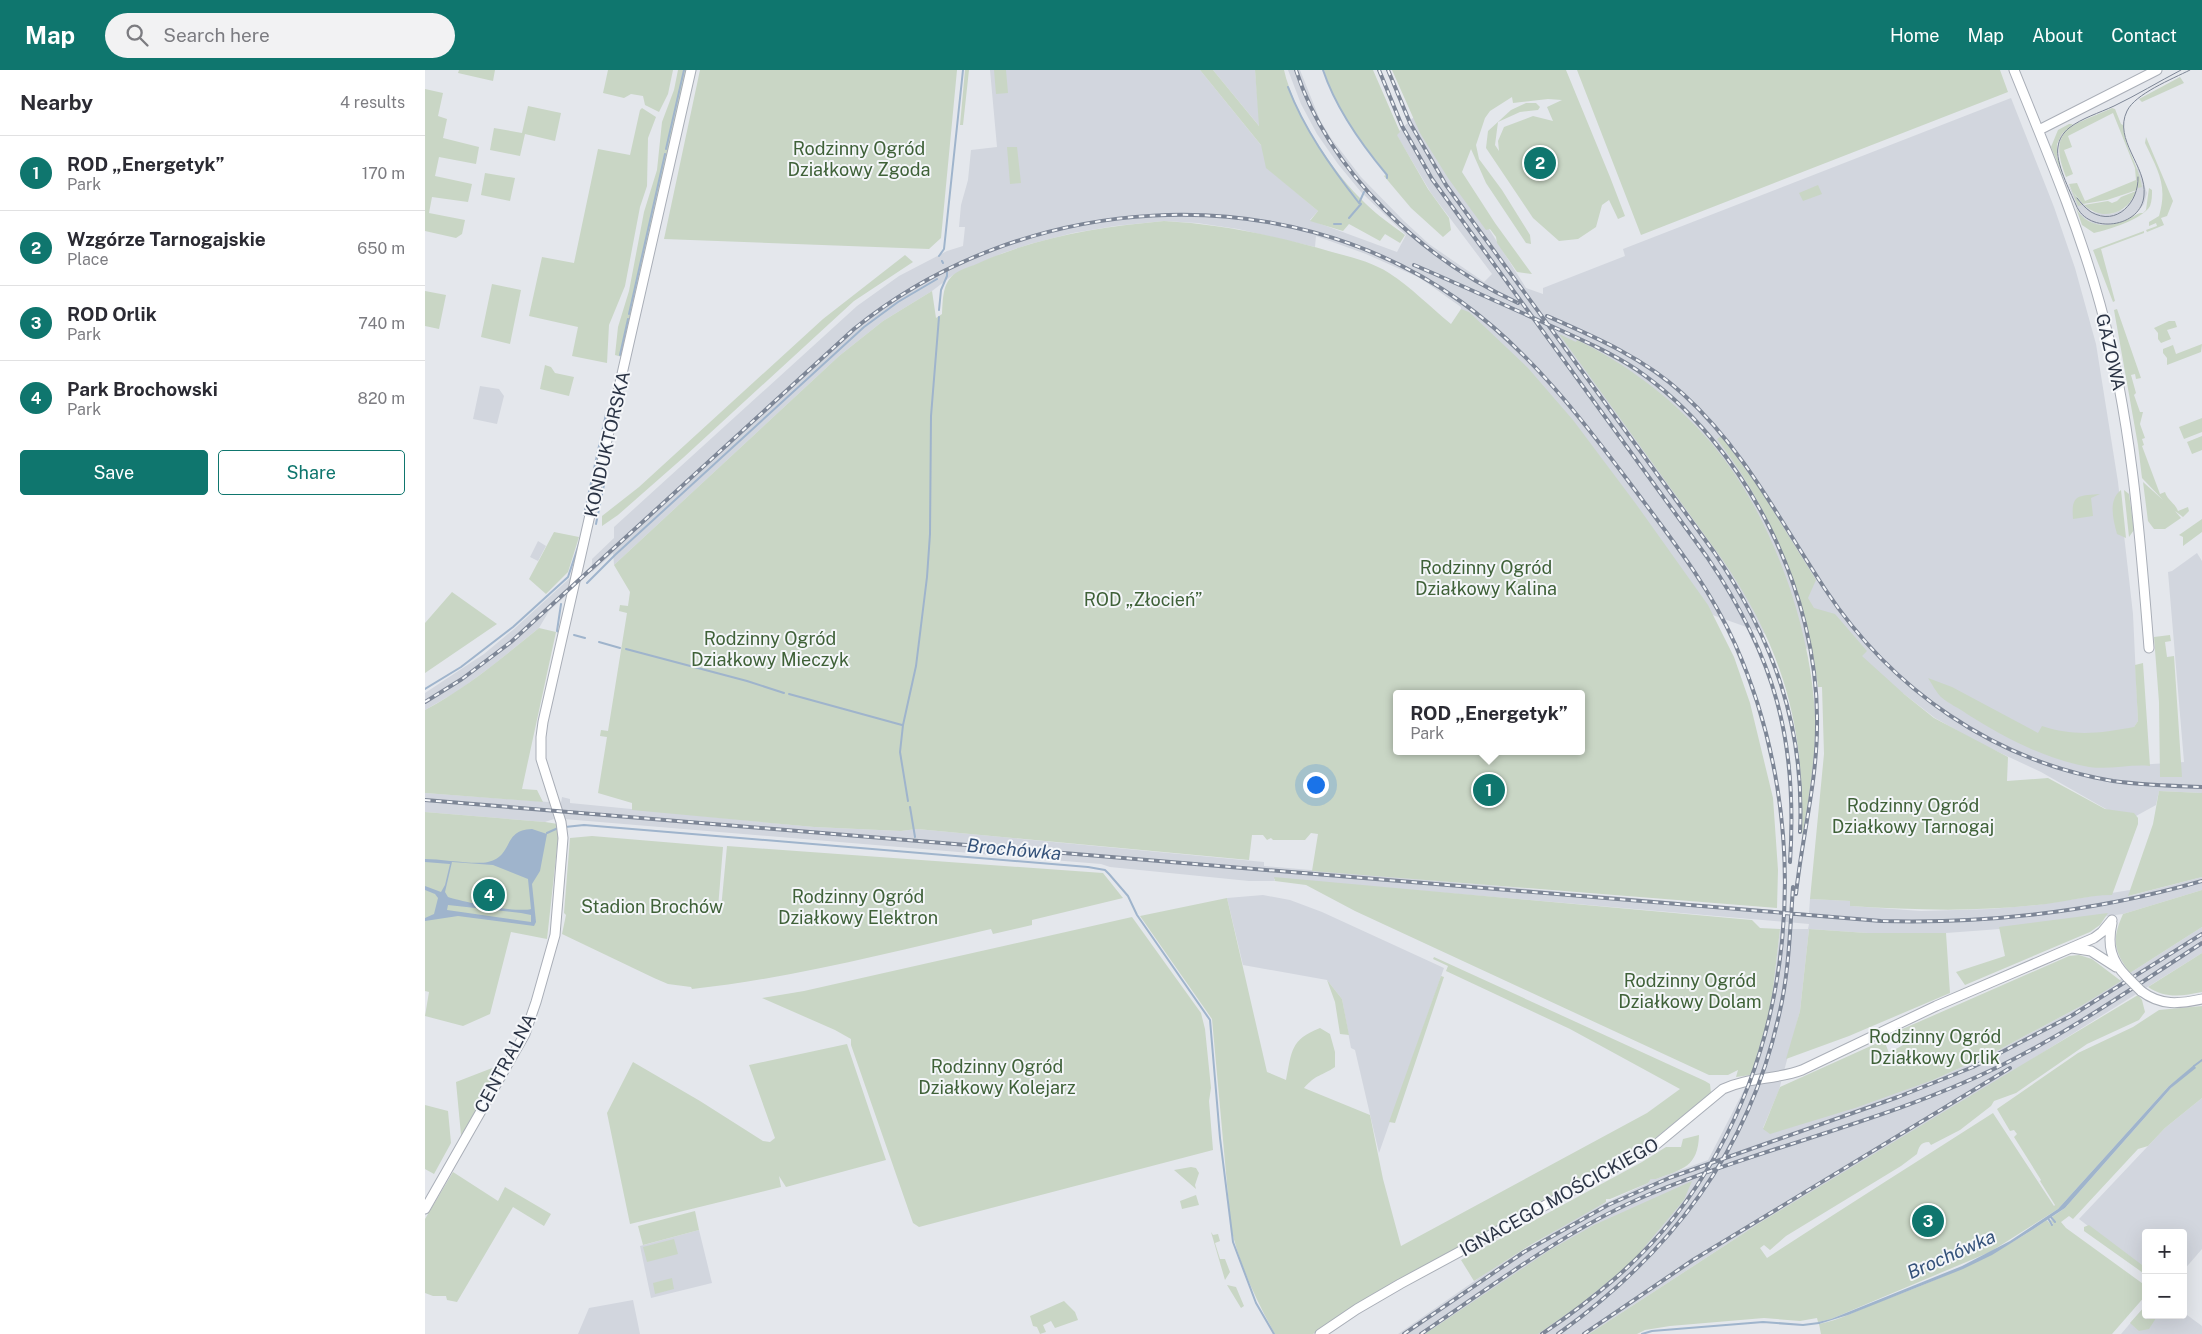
<!DOCTYPE html>
<meta charset="utf-8">
<style>
:root{--surface:#fff;--page:#f2f2f3;--text:#2b2b33;--muted:#7c7c81;--line:#e1e1e2;--accent:#0f766e}
body{margin:0;font-family:"Public Sans",sans-serif;background:var(--page);color:var(--text)}
.controls{position:absolute;right:15px;bottom:15px;display:grid;overflow:hidden;border-radius:5px;box-shadow:0 5px 20px #0002}
.controls button{width:45px;height:45px;display:grid;place-items:center;padding:0;border:0;border-bottom:1px solid var(--line);background:var(--surface);color:var(--text);font:25px sans-serif}
.you{position:absolute;left:890px;top:714px;width:18px;height:18px;margin:-12px;border:4px solid #fff;border-radius:50%;background:#1a73e8;box-shadow:0 0 0 8px #1a73e833}
.badge{display:grid;place-items:center;width:32px;height:32px;border-radius:50%;background:var(--accent);color:#fff;font-size:16px;font-weight:700}
.pin{position:absolute;translate:-50% -50%;border:2px solid #fff;box-shadow:0 1px 5px #0006}
.popup{position:absolute;left:968px;top:620px;width:192px;height:65px;box-sizing:border-box;display:grid;place-content:center;border-radius:5px;background:var(--surface);filter:drop-shadow(0 1px 4px #0005);font-size:16px;white-space:nowrap;color:var(--muted)}
.popup b{font-size:19px;color:var(--text)}
.popup::after{content:'';position:absolute;left:50%;top:100%;margin-left:-10px;border:10px solid transparent;border-top-color:var(--surface)}
.list{margin:0;padding:0;list-style:none}
h2{display:flex;justify-content:space-between;align-items:center;height:65px;margin:0;padding:0 20px;font-size:21px}
h2 small{font-size:16px;font-weight:400;color:var(--muted)}
.list li{display:grid;grid-template-columns:32px 1fr auto;gap:15px;align-items:center;box-sizing:border-box;height:75px;padding:0 20px;border-top:1px solid var(--line)}
.list b{display:block;font-size:19px;white-space:nowrap}
.list p{margin:0;font-size:16px;white-space:nowrap;color:var(--muted)}
.list em{font-size:16px;font-style:normal;color:var(--muted)}
.actions{display:flex;gap:10px;padding:15px 20px}
.actions a{flex:1;padding:11px 0;border:1px solid var(--accent);border-radius:5px;text-align:center;font-size:18px;color:var(--accent)}
.actions .main{background:var(--accent);color:#fff}
.icon{flex:none;width:28px;height:28px;fill:none;stroke:currentColor;stroke-width:2;stroke-linecap:round;stroke-linejoin:round}
.map{position:relative;flex:none;width:1777px;height:1264px;overflow:hidden}
header{display:flex;align-items:center;gap:30px;box-sizing:border-box;height:70px;padding:0 25px;background:var(--accent);color:#fff}
header strong{font-size:24px}
nav{display:flex;gap:28px;margin-inline-start:auto;font-size:18px}
.search{width:350px;height:45px;background:var(--page);display:flex;align-items:center;gap:12px;box-sizing:border-box;padding:0 18px;border-radius:28px;color:var(--muted);font-size:19px}
main{display:flex}
aside{flex:1;background:var(--surface)}
.map>svg:first-child{display:block}
</style>
<header>
<strong>Map</strong>
<div class="search"><svg class="icon" aria-label="search" viewBox="0 0 24 24"><circle cx="10" cy="10" r="6"/><path d="M15 15l6 6"/></svg>Search here</div>
<nav><a>Home</a><a>Map</a><a>About</a><a>Contact</a></nav>
</header>
<main>
<aside>
<h2>Nearby<small>4 results</small></h2>
<ul class="list">
<li><span class="badge">1</span><div><b>ROD „Energetyk”</b><p>Park</p></div><em>170 m</em></li>
<li><span class="badge">2</span><div><b>Wzgórze Tarnogajskie</b><p>Place</p></div><em>650 m</em></li>
<li><span class="badge">3</span><div><b>ROD Orlik</b><p>Park</p></div><em>740 m</em></li>
<li><span class="badge">4</span><div><b>Park Brochowski</b><p>Park</p></div><em>820 m</em></li>
</ul>
<div class="actions"><a class="main">Save</a><a>Share</a></div>
</aside>
<div class="map">
<svg width="1777" height="1264" viewBox="0 0 1777 1264">
<rect width="100%" height="100%" fill="#e4e7ec"/>
<path fill="#d2d6de" d="M565,0H775L848,90L842,98L893,141L885,150L972,182L981,165L936,122L913,94L892,64L876,34L863,0H875L895,50L906,68L936,107L979,151L1004,174L1059,212L1067,204L1006,123L971,64L992,44L1101,218L1118,224V218L1200,186L1198,179L1586,28L1629,137L1650,198L1671,274L1693,412L1708,544L1713,651L1709,657L1711,695L1759,692L1743,502L1747,501L1772,483L1777,491V723L1734,721L1731,735L1702,751L1616,702L1554,673L1510,648L1479,624L1394,583L1226,523L1036,239V237L995,208L941,184L891,166L890,177L813,159L772,153L739,151L690,156L648,163L605,174L578,183L528,205L507,221L458,251L414,286L189,495L188,483L167,502V489L189,468V457L432,236L474,206L522,181L538,176L540,157H534L536,135L543,110L546,80L572,77Z
M788,0H830L835,57Z
M1713,97L1722,123L1719,134L1709,146L1691,154L1681,155L1669,154L1656,146L1643,114L1649,124L1667,142L1686,144L1699,139L1708,128L1712,119V98Z
M55,316L74,319L79,326L72,354L48,349Z
M113,471L121,476L113,491L105,487Z
M146,507L144,523L124,541L114,558L67,596L33,621L0,640V623L59,584L89,559Z
M0,723L124,732L129,749L120,752L0,742Z
M137,727L145,729V733L389,757L476,761L492,759L839,792V796L1384,843L1385,829L1426,831V836L1496,841L1566,839L1612,835L1705,820L1704,826L1777,807V820L1698,844L1602,857L1521,863H1442L1384,859L1375,941L1354,1020L1338,1058L1508,1010L1568,983L1656,936L1705,903L1777,857V883L1556,1021L1336,1152L1164,1264H973L1064,1201L1159,1143L1223,1113L1226,1109H1231L1283,1090L1320,1018L1331,987L1347,928L1355,859H1383L1384,854L940,816L849,809L850,811H824L685,797L676,794L139,749L135,739Z
M838,825L865,830L897,842L1019,898L954,1083L930,980L926,978L917,929L902,910L818,895L802,828Z
M1777,1028V1179L1758,1201V1163H1721V1201L1654,1149L1740,1058Z
M274,1160L287,1213L226,1228L215,1176Z
M208,1230L215,1264H153L164,1238Z
M1721,1235V1245H1758V1242L1777,1256V1264H1696Z"/>
<path fill="#c9d6c5" fill-rule="evenodd" d="M34,0H70L68,11L33,3Z
M183,0H248L243,24L234,42L220,35L218,26L206,24L199,28L178,23Z
M253,0H263L197,287L190,285L193,257L204,221L219,142L232,100L237,52L249,20Z
M275,0H532L516,168L504,179L239,169Z
M540,0H544L538,55H535Z
M569,0H581L583,23L571,24Z
M775,0H788L834,56L830,0H859C869,44 908,103 941,134C953,146 967,155 980,165L975,173L960,164L955,171L924,154L918,161L885,151L893,141L841,98L836,75Z
M899,0H948L975,62L972,65L1003,119L1024,148L1026,160L1018,167L986,138L959,106L962,104C937,73 909,39 899,0Z
M967,0H1141L1185,107L1200,146L1193,149L1184,130L1177,135L1171,157L1153,169L1134,171L1108,148L1061,78L1063,61L1086,40L1101,33H1111L1115,37L1113,40L1095,42L1073,52L1070,75L1074,81L1073,71L1079,57L1108,46L1128,51L1122,37L1137,30L1123,29L1088,33L1087,27L1065,41L1060,48L1051,75L1054,89L1077,120L1105,165L1106,174L1101,173L1061,113L1046,79L1037,102L1070,153L1107,204L1092,202L1072,173L1071,167L1065,159L1061,160L1023,108L995,63Z
M1152,0H1575L1583,22L1216,165Z
M1755,7L1759,13L1717,32L1714,29Z
M0,19L18,23L13,46L22,49L18,68L54,77L51,94L14,87L10,106L47,114L43,132L7,127L4,143L40,150L37,164L31,168L0,161Z
M103,36L136,43L130,71L100,64L95,86L65,80L69,58L97,63Z
M217,38L231,47L223,68L222,116L215,137L200,216L184,255L182,293L147,286L153,257L104,246L117,187L149,193L173,79L205,85L215,40Z
M1687,38L1690,39L1696,54L1698,55C1699,77 1714,95 1717,117L1713,118V104L1712,120L1682,130L1658,134L1648,122L1657,135L1653,136L1644,114L1652,113L1660,131L1711,110L1710,98L1688,43L1643,66L1647,77L1639,80L1648,104L1641,107C1621,57 1648,56 1687,38Z
M1644,54H1648L1637,64L1632,74V86L1639,108L1626,77L1633,60Z
M1721,67L1748,131L1742,146L1736,148L1739,155L1722,162L1721,160L1732,156L1731,153L1724,156V152L1734,146C1743,115 1733,101 1720,73Z
M582,77H592L596,113L585,114Z
M60,103L90,108L85,131L56,125Z
M1393,115L1397,124L1378,131L1374,123Z
M1724,118L1727,120C1727,125 1727,131 1725,136C1718,149 1683,160 1669,163L1657,155L1651,138C1663,160 1688,158 1707,147C1712,145 1712,143 1718,143L1721,140Z
M1711,121C1703,144 1677,152 1659,135L1683,131L1687,133L1692,131L1696,127Z
M739,151C796,154 852,166 907,182C926,187 947,192 964,203C986,217 1005,237 1026,254L1036,239L1044,242L1103,298L1148,350L1211,434L1283,535L1309,587L1325,633L1348,728L1353,800L1352,838L887,801L893,764L886,763L880,770H848L846,768L842,770L838,765H827L824,790L492,759L476,761L389,757L207,740V733L173,723L182,667L175,666L176,660L183,661L202,543L194,541L195,535L203,536L205,522L189,495L414,286L458,251L507,221L511,248L517,244C518,231 517,215 528,205C535,199 548,196 556,192C615,166 676,157 739,151ZM972,624H1156V681H972Z
M1719,161V163L1676,179L1690,231L1688,232L1668,180Z
M480,185L488,192L429,231L259,387L193,445L177,456V446L214,417L398,249Z
M67,214L96,220L85,274L56,267Z
M0,221L21,225L14,259L0,256Z
M1692,239L1716,308L1711,309L1710,304L1706,305L1711,323L1709,325L1715,342H1718L1715,354L1720,368L1717,369L1719,375L1717,376L1735,424L1740,422C1743,431 1750,433 1753,441L1763,437L1764,441L1758,447L1750,441L1756,448L1740,459H1729L1723,451L1718,412L1738,430L1717,408L1713,375L1689,240Z
M1744,251H1750L1752,257L1742,260L1746,269L1736,273L1733,269V263L1729,258Z
M1134,264L1151,272L1152,270C1201,294 1243,325 1279,365C1343,434 1386,553 1390,646C1391,687 1384,727 1377,767C1380,657 1359,580 1297,489Z
M1777,274L1776,282L1742,295V288L1738,283V279L1748,275L1751,284Z
M120,295L126,297L130,303L149,307L144,326L115,319Z
M1777,348V362L1759,369L1754,357Z
M1296,366L1334,418L1391,510L1383,528L1389,538L1410,544L1442,581L1437,586L1479,624L1509,648L1583,687L1582,711L1623,708L1680,739L1709,743L1713,748V754L1687,825C1662,825 1637,833 1612,835C1550,842 1488,840 1425,836V831L1385,829L1399,684L1397,617H1393C1382,527 1348,442 1292,369Z
M1777,366V380L1767,384L1762,372Z
M1696,420L1701,468L1692,464C1688,449 1683,430 1696,420Z
M1699,420L1704,424L1709,460L1704,467Z
M1675,424L1666,428L1668,446L1648,449C1646,424 1653,426 1675,424Z
M1777,449V462L1758,476V467L1754,465Z
M129,462L154,467L143,502L121,524L104,509Z
M27,522L72,554L0,603V553Z
M114,558L131,562L97,719L112,720L118,732L0,723V640C42,618 78,587 114,558Z
M1745,565L1746,571L1740,572L1742,587L1749,586L1757,707H1735L1734,632L1729,567Z
M1718,593L1725,696C1705,694 1685,700 1664,697C1620,689 1580,668 1542,644C1534,638 1524,634 1516,627C1511,622 1507,614 1503,608L1527,617L1613,663L1617,656C1650,667 1676,663 1709,657L1713,651L1710,595Z
M1734,721L1777,723V807L1703,826L1728,754Z
M0,742L120,752L133,754L134,760L122,869L86,862L65,944L38,956L0,946L4,922L0,921Z
M167,766L298,777L293,838L296,839L302,776L678,803L698,828L607,850V855L568,864L566,859C467,882 368,908 267,919L266,917L243,914L229,908L137,864L141,845L139,843L145,768Z
M849,807L1327,850L1335,858L1355,859L1347,928L1340,958L1326,1005L1311,1007L1313,1000L1303,1005H1284L930,841L881,815L850,811Z
M1777,820V857L1705,903C1688,880 1687,869 1698,844Z
M802,828L842,1002L861,1010C867,981 865,970 895,958L905,964L910,982V997C897,1006 891,1004 879,1018L945,1045L958,1109L976,1176L1222,1043L1255,1019L1145,959L1021,901L1023,896L1008,889L1009,887L1280,1011L1285,1014L1286,1023L1229,1069L930,1235L888,1264H850C831,1230 815,1196 806,1158L787,949L715,846Z
M1683,843L1675,855L1665,862L1540,915L1531,902L1580,886L1574,857Z
M707,847L776,943L780,959L786,1018L784,1031L788,1080L494,1157L488,1153L426,975V969L410,960L337,928L379,921Z
M1384,859L1442,863H1521L1525,923L1424,966L1361,989L1375,941Z
M1777,883V922C1757,926 1741,929 1723,917Z
M1654,885L1667,889L1696,911L1656,936L1568,983L1508,1010L1430,1038L1345,1064L1338,1059L1355,1017L1459,970L1464,983L1478,975L1473,961L1644,886Z
M1016,906L1019,907L970,1053L964,1052Z
M902,910L917,929L924,965L915,964L910,932Z
M1713,925L1717,930L1720,942L1714,950L1662,974L1591,1023L1569,1031L1566,1036L1535,1060L1506,1075L1504,1072C1495,1072 1494,1077 1492,1084L1476,1096L1361,1166L1345,1180L1339,1175L1335,1178L1342,1188C1417,1139 1493,1091 1568,1043L1629,1136L1630,1135L1615,1111L1616,1110L1589,1067L1592,1064L1589,1060L1585,1061L1572,1039L1653,983L1708,957L1734,940L1777,936V1028L1740,1058L1723,1076L1713,1079L1648,1149L1644,1146L1636,1152L1641,1158L1721,1216V1225L1687,1264H1396L1394,1254C1414,1250 1432,1241 1451,1233C1511,1211 1569,1187 1622,1150L1626,1155L1628,1154L1624,1149L1630,1152L1627,1147L1640,1138L1746,1018L1769,996L1744,1016L1633,1139L1565,1182L1406,1249L1393,1252L1392,1248L1375,1251L1339,1248L1245,1256L1220,1260L1212,1264H1164L1336,1152Z
M422,974L461,1090L361,1117L354,1106L356,1117L205,1154L182,1043L208,992L275,1031L338,1071L345,1072L350,1068L324,995Z
M75,995L77,997L38,1065H36L31,1012Z
M0,1035L23,1041L26,1073L9,1104L0,1099Z
M1274,1065C1273,1097 1258,1099 1231,1109H1226L1223,1113L1185,1129H1181V1132L1107,1174L1049,1211L1036,1190L1217,1092L1241,1077H1256L1258,1069Z
M766,1097L771,1098L774,1103L770,1115L771,1119L749,1100Z
M28,1102L73,1131L80,1117L126,1144L119,1156L88,1137L32,1232L22,1230L21,1226H8L0,1223V1149Z
M1267,1111L1259,1130L1206,1193L1153,1236L1113,1264H1000L1125,1180L1169,1155Z
M771,1125L774,1135L757,1139L755,1131Z
M270,1141L274,1160L218,1175L213,1156Z
M1664,1155L1721,1198V1205L1659,1161V1157Z
M786,1162L788,1165L793,1164L795,1171L790,1173L795,1189H800L805,1202L800,1210Z
M249,1169L253,1184L222,1192L218,1177Z
M247,1208L249,1219L230,1224L228,1213Z
M802,1215L811,1217L819,1236L816,1238Z
M639,1231L650,1242L653,1250L630,1258L626,1251L618,1255L621,1262L615,1264L612,1257L608,1256L605,1246Z
M1721,1235V1245H1733L1724,1259L1714,1261L1705,1253Z"/>
<path fill="#9fb4cc" fill-rule="evenodd" d="M107,759L122,764L115,801L107,814L111,852L109,856L33,846L0,851V848L9,844L13,828L10,824L0,820V816L16,822L20,815L25,794L0,792V789C16,789 50,795 63,792C89,786 77,760 107,759ZM27,792L68,795L103,809L106,839C92,843 38,832 23,827L20,822ZM23,835L96,843L106,845V852L22,840Z
M1769,995L1771,998L1746,1018L1640,1138L1610,1158L1567,1185L1538,1199L1423,1245L1394,1254L1393,1252L1406,1249L1537,1196L1585,1171L1633,1139L1744,1016Z"/>
<g fill="none" stroke-linecap="round" stroke-linejoin="round">
<path stroke="#9fb4cc" stroke-width="2" d="M898,0C911,39 936,74 962,105V108
M863,17C879,59 906,97 934,133
M241,79L259,0
M924,148L936,134L934,133L939,122
M909,154H916
M514,186L519,179L538,0
M517,191L518,193
M514,240L516,220L522,206V201
M204,244L240,84
M195,285L203,249
M159,445L181,344
M171,454L180,410
M162,513L190,485L439,257L473,232L512,209
M134,562L132,561L136,534
M149,565L160,568
M174,572L195,578
M201,579L322,611L359,623
M0,619L36,597L88,557L143,507L154,474
M364,624L477,655
M483,731L475,682L478,655L491,596L502,507L505,464L506,346L514,247
M485,737L490,767
M140,757L159,755L663,797L680,800L684,804L703,826L712,845L785,950L795,1068L808,1172L831,1233L849,1264
M122,763L133,758
M1769,996L1777,990
M1625,1146L1630,1152
M1623,1148L1627,1155
M1217,1264L1227,1261L1338,1252L1378,1255L1394,1253"/>
<defs>
<path id="secondary" d="M1589,0C1620,77 1653,154 1675,234C1706,346 1715,463 1724,578
M1614,60L1732,0
M1687,853C1682,875 1686,891 1702,907
M1647,878L1666,881L1691,897
M1716,921C1736,936 1754,934 1777,929
M0,1139L100,964L111,932L130,865L138,768L136,752L116,689V667L118,652L266,0
M895,1264L932,1239L975,1214L1228,1077L1298,1019C1323,1007 1351,1010 1377,1000L1511,936L1669,868L1677,862L1687,850"/>
</defs>
<use href="#secondary" stroke="#a9aeb7" stroke-width="11"/>
<use href="#secondary" stroke="#fff" stroke-width="9"/>
<path stroke="#7d8696" stroke-width="1" d="M1756,0C1733,12 1712,25 1689,36C1674,43 1657,48 1644,58C1638,63 1634,69 1633,77C1630,92 1645,121 1651,135C1663,165 1717,158 1719,125C1722,96 1688,70 1702,41C1710,24 1747,9 1765,0
M1652,128C1656,133 1660,138 1666,142C1692,157 1714,132 1713,107"/>
<defs>
<path id="rail" d="M871,0C904,102 997,189 1093,233
M954,0L977,56L1007,109L1282,487C1350,587 1373,671 1365,792
M963,0L985,53L1021,115L1289,482C1348,569 1380,656 1375,762
M989,195C1031,213 1073,232 1115,251C1148,266 1182,280 1212,300C1321,375 1394,522 1392,655C1392,712 1377,767 1371,824
M1122,246C1170,267 1219,288 1258,324C1319,379 1355,451 1400,519C1466,619 1569,691 1688,711C1717,715 1747,716 1777,717
M0,632L37,609L86,572L429,259C598,122 855,103 1035,231C1104,280 1157,349 1207,416C1245,467 1284,516 1310,574C1391,756 1375,987 1250,1146C1213,1193 1167,1230 1117,1264
M0,730L1456,851C1565,854 1673,841 1777,811
M979,1264L1099,1182L1183,1135L1244,1108L1473,1027L1548,997L1646,946L1777,864
M996,1264C1070,1214 1142,1159 1225,1124C1339,1077 1462,1051 1573,997C1645,962 1710,916 1777,873
M1133,1264C1246,1183 1324,1081 1354,945C1364,903 1365,860 1368,817
M1159,1264L1268,1190L1585,998"/>
</defs>
<use href="#rail" stroke="#7d8696" stroke-width="4"/>
<use href="#rail" stroke="#f4f6f9" stroke-width="2" stroke-dasharray="5.5" stroke-linecap="butt"/>
<defs>
<path id="secondary-bridge" d="M1702,907L1716,921"/>
</defs>
<use href="#secondary-bridge" stroke="#a9aeb7" stroke-width="11" stroke-linecap="butt"/>
<use href="#secondary-bridge" stroke="#fff" stroke-width="9"/>
</g>
<g text-anchor="middle" dominant-baseline="central" stroke-width="4" stroke-linejoin="round" paint-order="stroke">
<g font-size="18" fill="#3f6138" stroke="#f4f6f9">
<text x="434" y="78">Rodzinny Ogród<tspan x="434" dy="21">Działkowy Zgoda</tspan></text>
<text x="1061" y="497">Rodzinny Ogród<tspan x="1061" dy="21">Działkowy Kalina</tspan></text>
<text x="718" y="529">ROD „Złocień”</text>
<text x="345" y="568">Rodzinny Ogród<tspan x="345" dy="21">Działkowy Mieczyk</tspan></text>
<text x="1488" y="735">Rodzinny Ogród<tspan x="1488" dy="21">Działkowy Tarnogaj</tspan></text>
<text x="433" y="826">Rodzinny Ogród<tspan x="433" dy="21">Działkowy Elektron</tspan></text>
<text x="227" y="836">Stadion Brochów</text>
<text x="1265" y="910">Rodzinny Ogród<tspan x="1265" dy="21">Działkowy Dolam</tspan></text>
<text x="1510" y="966">Rodzinny Ogród<tspan x="1510" dy="21">Działkowy Orlik</tspan></text>
<text x="572" y="996">Rodzinny Ogród<tspan x="572" dy="21">Działkowy Kolejarz</tspan></text>
</g>
<g font-size="18" fill="#2b3445" stroke="#f4f6f9">
<text transform="translate(1686 282) rotate(77)">GAZOWA</text>
<text transform="translate(182 374) rotate(-77)">KONDUKTORSKA</text>
<text transform="translate(80 993) rotate(-62)">CENTRALNA</text>
<text transform="translate(1134 1127) rotate(-29)">IGNACEGO MOŚCICKIEGO</text>
</g>
<g font-size="19" font-style="italic" fill="#34527a" stroke="#f4f6f9">
<text transform="translate(589 779) rotate(5)">Brochówka</text>
<text transform="translate(1526 1184) rotate(-24)">Brochówka</text>
</g>
</g>
</svg>
<div class="controls">
<button>+</button>
<button>−</button>
</div>
<div class="you"></div>
<div class="pin badge" style="left:1064px;top:720px">1</div>
<div class="popup"><b>ROD „Energetyk”</b>Park</div>
<div class="pin badge" style="left:1115px;top:93px">2</div>
<div class="pin badge" style="left:1503px;top:1151px">3</div>
<div class="pin badge" style="left:64px;top:825px">4</div>
</div>
</main>
